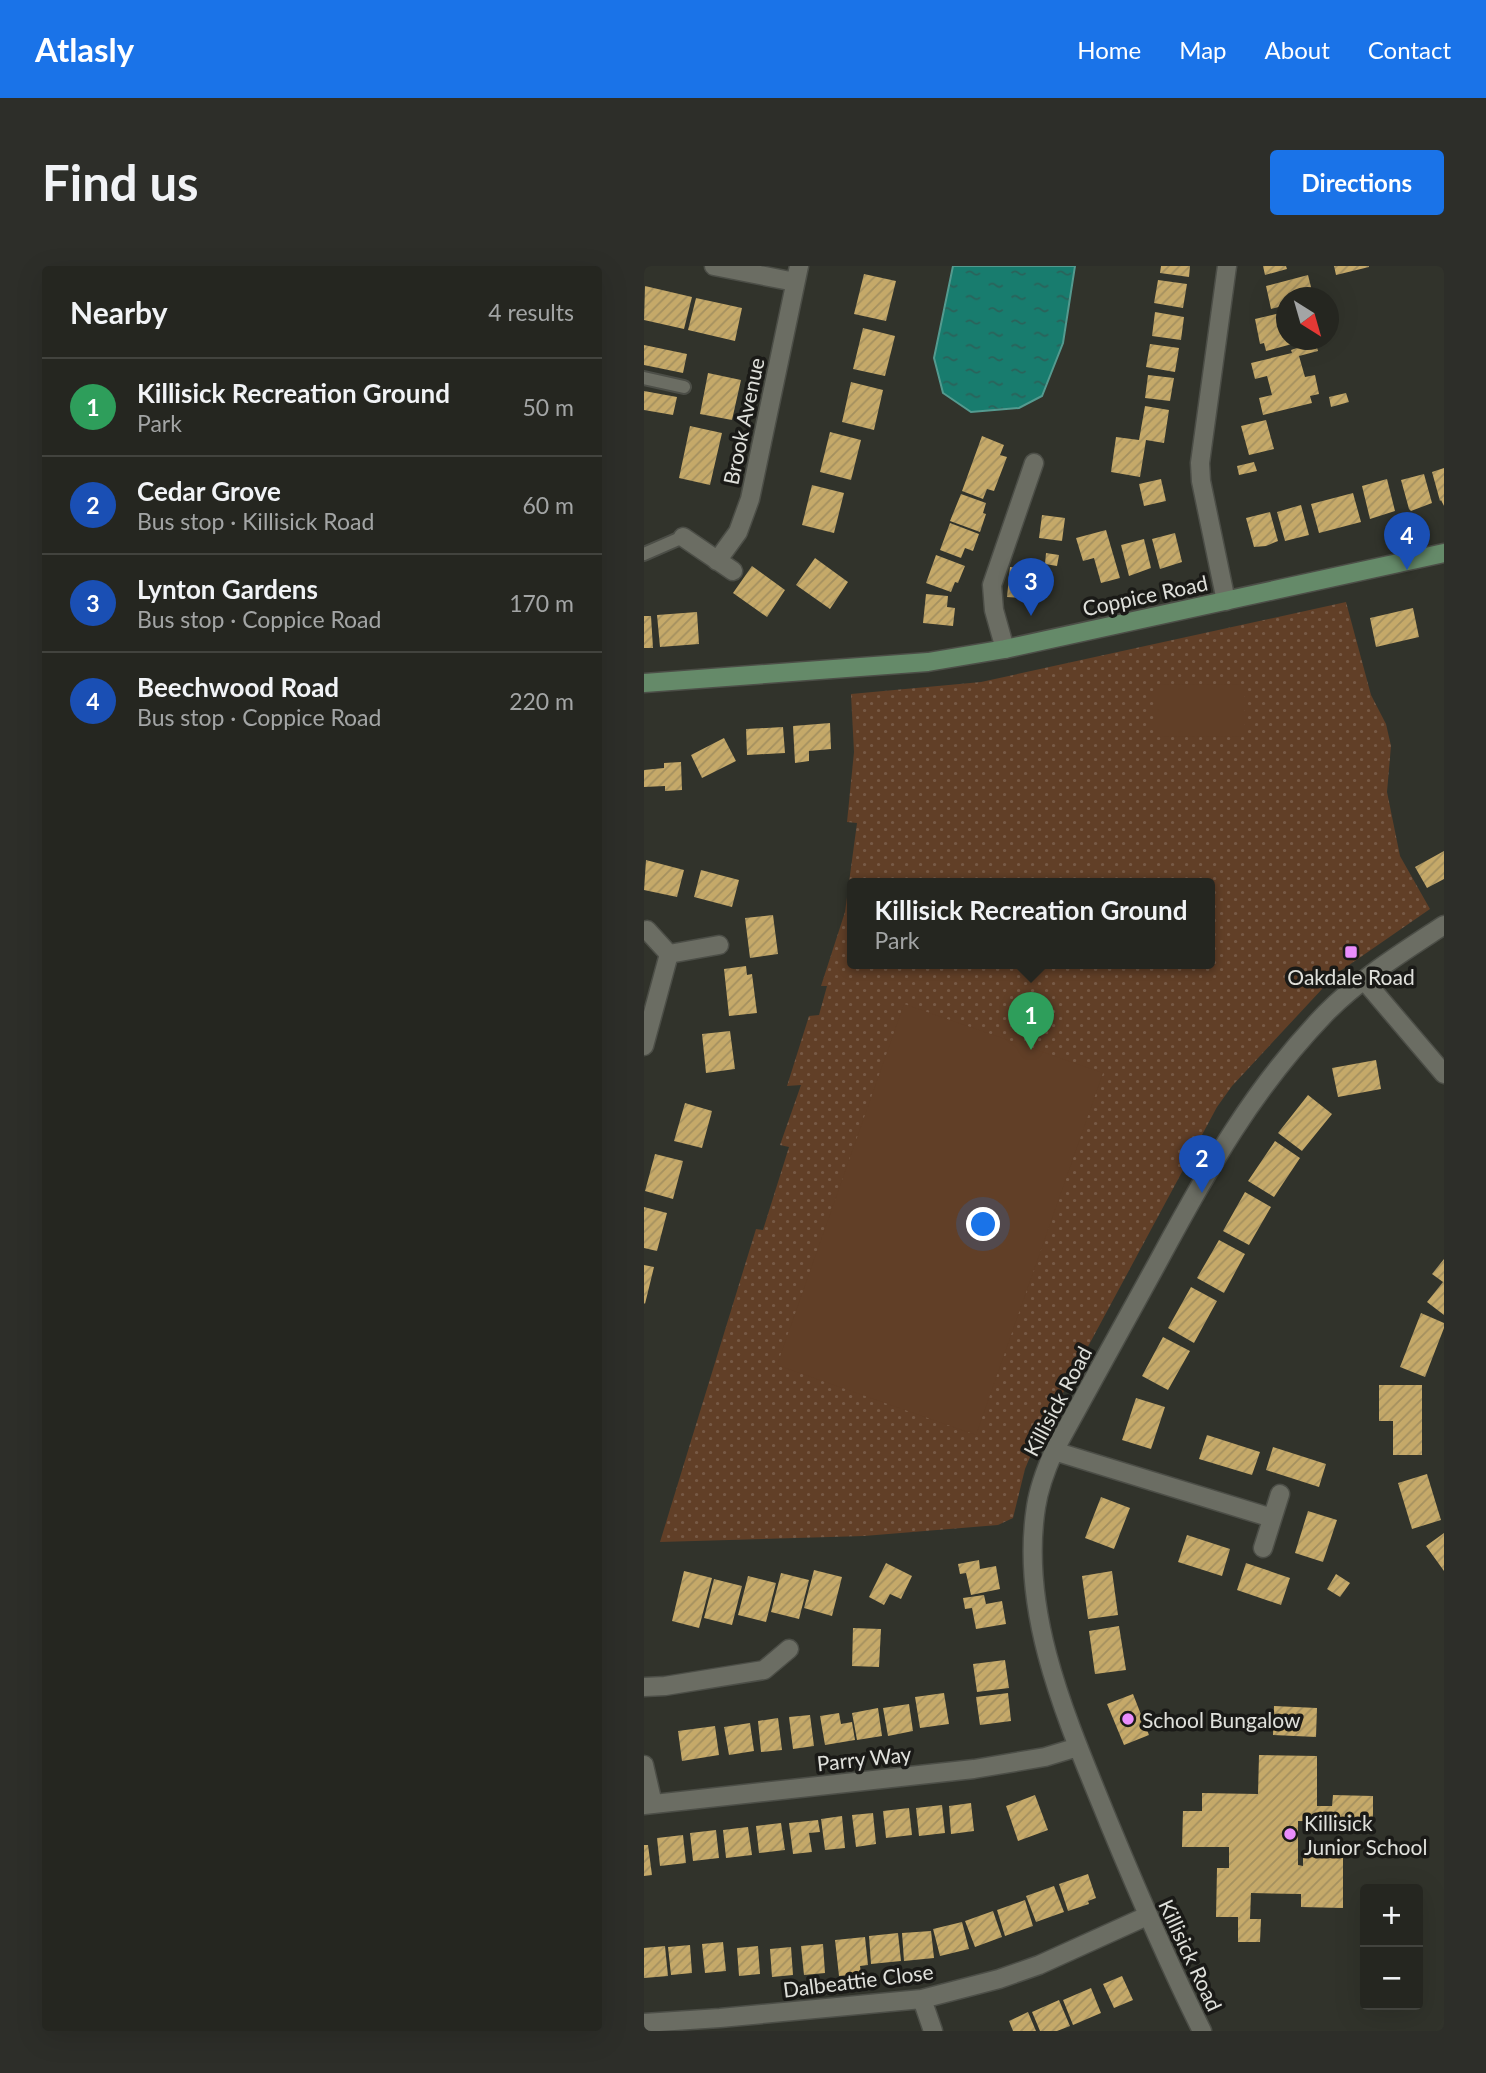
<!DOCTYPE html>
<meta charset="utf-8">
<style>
:root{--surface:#252620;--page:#2d2e29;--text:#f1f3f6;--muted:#a3a5a5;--line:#42433e;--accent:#1a73e8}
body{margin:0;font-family:Lato,sans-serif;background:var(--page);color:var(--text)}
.controls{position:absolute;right:21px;bottom:21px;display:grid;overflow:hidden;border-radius:7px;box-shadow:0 7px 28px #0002}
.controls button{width:63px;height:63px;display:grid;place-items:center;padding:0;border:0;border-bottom:2px solid var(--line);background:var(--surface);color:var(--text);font:35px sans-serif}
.compass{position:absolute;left:632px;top:21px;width:63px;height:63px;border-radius:50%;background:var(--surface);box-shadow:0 7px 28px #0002;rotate:143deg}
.you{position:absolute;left:340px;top:959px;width:24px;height:24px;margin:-18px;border:5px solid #fff;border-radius:50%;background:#1a73e8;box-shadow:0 0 0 10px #1a73e833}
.badge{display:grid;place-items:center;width:46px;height:46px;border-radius:50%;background:var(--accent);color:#fff;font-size:23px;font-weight:700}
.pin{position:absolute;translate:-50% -58px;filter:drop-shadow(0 2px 4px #0008)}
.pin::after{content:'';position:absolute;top:37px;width:24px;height:21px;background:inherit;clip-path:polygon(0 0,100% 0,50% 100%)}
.popup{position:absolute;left:203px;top:612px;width:368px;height:91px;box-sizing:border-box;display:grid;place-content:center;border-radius:7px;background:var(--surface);filter:drop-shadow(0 2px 5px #0005);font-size:23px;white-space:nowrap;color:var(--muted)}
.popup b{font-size:26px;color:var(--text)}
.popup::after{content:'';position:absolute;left:50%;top:100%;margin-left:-14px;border:14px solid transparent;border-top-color:var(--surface)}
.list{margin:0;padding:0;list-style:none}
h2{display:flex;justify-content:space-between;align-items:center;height:91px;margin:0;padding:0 28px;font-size:30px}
h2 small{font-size:23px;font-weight:400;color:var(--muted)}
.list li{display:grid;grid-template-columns:46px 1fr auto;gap:21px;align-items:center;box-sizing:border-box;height:98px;padding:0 28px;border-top:2px solid var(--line)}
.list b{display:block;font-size:26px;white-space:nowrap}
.list p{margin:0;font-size:23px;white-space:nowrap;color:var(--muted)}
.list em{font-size:23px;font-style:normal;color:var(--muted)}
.map{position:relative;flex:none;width:800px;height:1765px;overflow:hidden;border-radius:7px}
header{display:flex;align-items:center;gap:42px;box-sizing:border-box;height:98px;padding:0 35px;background:var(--accent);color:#fff}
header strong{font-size:33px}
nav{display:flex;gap:38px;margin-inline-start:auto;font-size:24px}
.intro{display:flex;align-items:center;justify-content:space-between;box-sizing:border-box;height:168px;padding:0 42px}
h1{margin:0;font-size:49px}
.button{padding:18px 32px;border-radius:7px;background:var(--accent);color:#fff;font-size:24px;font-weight:700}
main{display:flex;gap:42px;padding:0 42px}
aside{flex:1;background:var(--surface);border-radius:7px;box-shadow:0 7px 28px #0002}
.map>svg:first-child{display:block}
</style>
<header>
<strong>Atlasly</strong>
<nav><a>Home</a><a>Map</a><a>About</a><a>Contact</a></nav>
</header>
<div class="intro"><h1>Find us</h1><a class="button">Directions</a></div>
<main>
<aside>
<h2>Nearby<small>4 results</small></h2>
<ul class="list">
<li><span class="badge" style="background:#2e9e5b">1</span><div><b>Killisick Recreation Ground</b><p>Park</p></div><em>50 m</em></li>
<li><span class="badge" style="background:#1a4fb4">2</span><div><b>Cedar Grove</b><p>Bus stop · Killisick Road</p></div><em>60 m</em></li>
<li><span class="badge" style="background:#1a4fb4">3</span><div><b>Lynton Gardens</b><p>Bus stop · Coppice Road</p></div><em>170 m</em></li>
<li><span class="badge" style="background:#1a4fb4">4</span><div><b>Beechwood Road</b><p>Bus stop · Coppice Road</p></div><em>220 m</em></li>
</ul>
</aside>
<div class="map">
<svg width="800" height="1765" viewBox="0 0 800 1765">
<defs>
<pattern id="green-dots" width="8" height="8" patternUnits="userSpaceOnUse" patternTransform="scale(1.75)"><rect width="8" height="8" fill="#613f27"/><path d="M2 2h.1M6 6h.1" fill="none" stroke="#775a46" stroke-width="1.8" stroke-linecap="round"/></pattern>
<pattern id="water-ripples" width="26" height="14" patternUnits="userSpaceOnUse" patternTransform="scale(1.75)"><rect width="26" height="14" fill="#187c6e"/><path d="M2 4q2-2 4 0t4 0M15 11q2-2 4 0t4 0" fill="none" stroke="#2b625a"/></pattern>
<pattern id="building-hatch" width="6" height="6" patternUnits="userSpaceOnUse" patternTransform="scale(1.75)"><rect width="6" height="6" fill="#c5a969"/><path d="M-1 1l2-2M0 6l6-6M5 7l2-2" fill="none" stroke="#a4905f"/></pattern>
</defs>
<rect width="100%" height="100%" fill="#31332b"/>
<path fill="url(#green-dots)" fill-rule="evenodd" d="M702,336L727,429L742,458L747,480L743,526L756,590L786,643L692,708L588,820L573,841L391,1179L381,1203L369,1252L354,1259L220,1270L16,1276L112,963L119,964L145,881L136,879L157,819L143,820L165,750L175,749L183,720H177L201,646L213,557L203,556L210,486L207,428L337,416ZM208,618H566V698H208Z"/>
<path fill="#613f27" d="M600,418V470L513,471V419Z
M260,738L459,807L332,1169L133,1099Z"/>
<path fill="url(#water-ripples)" stroke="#549a8f" stroke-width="2" d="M309,0H431L419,77L398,130L375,142L327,146L299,127L290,92Z"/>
<path fill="url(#building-hatch)" d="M517,0H546L545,11L516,7Z
M619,0H642L643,3L621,9Z
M690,0H725V1L692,9Z
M220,8L252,15L242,55L210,48Z
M664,9L668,25L663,26L664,32H642V39L627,43L622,20Z
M514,14L543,18L539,42L510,37Z
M1,20L48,31L40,63L0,54Z
M52,32L98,42L91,75L44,64Z
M511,46L540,51L537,74L508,70Z
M640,46L642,74L659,75L622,85L620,77L616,78L611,53Z
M219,62L251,70L241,110L209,103Z
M671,74L674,85L655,90L661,111L671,109L675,128L666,130L668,137L619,149L615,132L628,129L623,110L611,113L607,97L648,87L647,84L656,81L655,78Z
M506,78L535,82L531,106L502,101Z
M0,79L43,88L39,107L0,99Z
M64,107L97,114L88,154L56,148Z
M504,109L530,112L526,135L501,132Z
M207,116L239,124L230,164L198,156Z
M0,125L33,131L29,149L0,144Z
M702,127L705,136L687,141L685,131Z
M501,140L525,144L520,177L502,174L496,211L467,206L472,171L495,174Z
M622,154L630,183L605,189L597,160Z
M46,160L78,167L66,219L35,212Z
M186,166L217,174L207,214L176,206Z
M338,170L360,179L356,189L363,191L350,225L343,223L339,233L318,225Z
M610,196L613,205L595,209L593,200Z
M800,202V240L797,234L796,235L788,206Z
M780,208L788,237L767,245L765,243L757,214Z
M517,213L522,235L500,240L495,218Z
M743,213L751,245L726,253L718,220Z
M168,219L200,227L190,267L158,259Z
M709,227L717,256L675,267L667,238Z
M317,228L342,237L339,247L342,248L336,266L306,255Z
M657,239L665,269L641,275L633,246Z
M626,246L634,275L622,280L610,281L602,252Z
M398,249L421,252L418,275L395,272Z
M306,257L335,268L329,285L321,282L317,292L296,284Z
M462,264L476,312L457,317L450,292L439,295L432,272Z
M531,267L538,296L516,303L508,273Z
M500,273L507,302L485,310L477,279Z
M402,287L415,289L413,300L401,298Z
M292,289L321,300L314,317L311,316L307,326L282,317Z
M171,292L204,316L186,343L152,319Z
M108,300L141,324L123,351L89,327Z
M366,301L393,304L389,333L363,331Z
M282,328L304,330L303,341L311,342L309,360L279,357Z
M769,342L775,371L732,381L726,352Z
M53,346L55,378L16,381L13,349Z
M0,350H7L9,382H0Z
M186,457L187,483L165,485V495L151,497L149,460Z
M139,461L141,487L103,489L102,463Z
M80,472L92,495L58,512L47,489Z
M37,496L38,524L21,525V520L0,521V504L20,502V497Z
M800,585V613L783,622L771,601Z
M2,594L40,604L33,631L0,624Z
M57,604L95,614L88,641L50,631Z
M129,649L134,688L106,692L101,652Z
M102,700L103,709L108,708L113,747L85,750L80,703Z
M86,765L91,803L62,807L58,768Z
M732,794L737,823L694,831L688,802Z
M664,829L688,848L658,885L634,867Z
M41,837L68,845L58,882L30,875Z
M631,875L656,892L630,931L604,915Z
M11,888L39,895L29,933L1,925Z
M601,926L627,941L605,979L579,965Z
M0,941L23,947L13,985L0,982Z
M575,974L601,988L580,1027L553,1012Z
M800,993V1049L783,1036L799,1016L788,1008Z
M0,999L10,1001L1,1038L0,1037Z
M547,1021L573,1035L550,1077L524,1062Z
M777,1047L800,1057V1062L781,1111L756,1101Z
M519,1071L546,1085L524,1124L498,1110Z
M735,1119H778V1189H749V1155H735Z
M492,1132L521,1141L507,1183L478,1174Z
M563,1169L616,1186L608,1209L555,1193Z
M629,1181L682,1198L675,1221L622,1204Z
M783,1208L797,1254L768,1263L754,1217Z
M457,1231L486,1242L470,1283L441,1272Z
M664,1245L693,1254L679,1296L651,1287Z
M800,1267V1305L782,1280Z
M543,1269L586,1283L578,1310L534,1296Z
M335,1294L336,1303L352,1300L356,1323L327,1329L322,1307L316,1308L314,1298Z
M242,1297L268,1310L257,1333L246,1328L240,1339L225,1331Z
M602,1297L646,1312L637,1339L593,1324Z
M170,1304L198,1311L188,1350L160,1342Z
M40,1305L68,1312L55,1362L28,1355Z
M468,1305L474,1349L444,1353L438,1310Z
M137,1307L165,1314L155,1353L127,1346Z
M692,1308L706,1317L696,1331L683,1323Z
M104,1310L132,1317L122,1356L94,1349Z
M70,1313L98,1320L88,1359L60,1352Z
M340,1329L342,1338L358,1335L362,1358L332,1363L328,1342L321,1343L319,1332Z
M475,1360L482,1404L451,1408L445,1365Z
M209,1362L237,1363L235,1401L208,1400Z
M361,1394L365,1422L333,1426L329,1398Z
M300,1427L305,1458L276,1462L271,1431Z
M364,1427L367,1455L336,1459L332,1431Z
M489,1428L505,1469L480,1479L463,1438Z
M265,1438L269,1465L244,1470L239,1442Z
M630,1440L673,1442L672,1471L629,1469Z
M234,1442L238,1470L213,1474L208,1447Z
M195,1447L197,1458L208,1456L211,1474L181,1479L176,1450Z
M166,1449L170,1480L149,1483L145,1451Z
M134,1452L138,1484L117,1486L114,1455Z
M106,1457L110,1485L85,1489L80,1461Z
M71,1460L75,1489L38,1495L34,1465Z
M615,1489L673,1490V1540H688L689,1529L729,1530V1556L654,1555V1599L659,1600V1591L699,1592V1642L657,1641V1628L607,1627L606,1653H617L616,1676H594V1651H572L573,1602H585V1581H538L539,1545H558V1527L614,1528Z
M391,1529L404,1564L374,1575L362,1540Z
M327,1537L330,1565L307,1568L305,1540Z
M298,1539L301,1567L275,1570L272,1542Z
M265,1542L268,1569L242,1572L239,1545Z
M229,1547L232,1578L212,1581L208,1549Z
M198,1550L201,1582L181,1584L177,1553Z
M174,1554L176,1566L165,1567L168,1586L149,1588L145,1557Z
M137,1557L141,1584L115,1587L112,1560Z
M104,1561L108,1589L82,1592L79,1564Z
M72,1564L75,1592L49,1595L46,1567Z
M39,1569L42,1597L16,1600L13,1572Z
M0,1579H4L8,1609L0,1610Z
M444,1608L452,1632L444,1635L445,1638L424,1645L415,1618Z
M410,1620L420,1646L392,1656L382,1630Z
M381,1634L389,1660L361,1670L353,1644Z
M349,1645L358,1671L331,1681L321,1655Z
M318,1656L325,1683L296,1690L289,1663Z
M287,1665L290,1692L260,1695L258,1667Z
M254,1667L257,1695L227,1698L225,1670Z
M221,1671L224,1699L216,1700L217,1708L195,1710L191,1674Z
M79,1676L82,1705L61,1707L58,1678Z
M179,1678L181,1707L160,1709L157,1680Z
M46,1679L48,1707L27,1709L24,1681Z
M21,1680L24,1710L0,1712V1682Z
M114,1680L116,1708L95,1710L93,1682Z
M147,1681L149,1709L128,1711L126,1683Z
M478,1710L489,1734L470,1742L459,1718Z
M447,1722L457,1747L429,1759L419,1734Z
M415,1734L426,1760L413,1765H396L388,1746Z
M384,1746L392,1765H369L365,1755Z"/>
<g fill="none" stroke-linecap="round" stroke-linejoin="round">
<defs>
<path id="lane" d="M0,112L40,121
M0,288L39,271"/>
<path id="street" d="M70,0L151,16
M39,271L89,305
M73,295L94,266L106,233L155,0
M582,335L557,215L556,197L583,0
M361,383L350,344L348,319L390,197
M3,664L25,688L75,679
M720,714L800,808
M0,780L25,688
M410,1185L628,1252
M619,1282L636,1228
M0,1421L21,1420L120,1404L145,1383
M0,1499L9,1538
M0,1539L330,1503L401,1491L434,1481
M278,1733L289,1765
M0,1757L76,1752L278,1733L355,1713L395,1699L503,1650
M558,1765C524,1697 494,1627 465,1557C425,1458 375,1350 392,1241C395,1221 402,1203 410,1185C445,1122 480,1058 515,994C564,903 608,824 681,748C715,713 759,686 800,659"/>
<path id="secondary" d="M0,417L284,396L361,383L800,287"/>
</defs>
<use href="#lane" stroke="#4c4e47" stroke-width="16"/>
<use href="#street" stroke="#4c4e47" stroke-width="21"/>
<use href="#secondary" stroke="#4c4e47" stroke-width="21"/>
<use href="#lane" stroke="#6b6d63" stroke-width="12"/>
<use href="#street" stroke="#6b6d63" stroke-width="18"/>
<use href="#secondary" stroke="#658a69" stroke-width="18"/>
</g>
<g fill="#ea8dfc" stroke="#1a1a17" stroke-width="2.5">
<rect x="700" y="679" width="14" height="14" rx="3.5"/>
<circle cx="484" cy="1453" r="7"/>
<circle cx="646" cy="1568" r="7"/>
</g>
<g text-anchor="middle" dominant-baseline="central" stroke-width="7" stroke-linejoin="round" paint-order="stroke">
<g font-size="21" fill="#dfe0db" stroke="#1a1a17">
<text transform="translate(99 155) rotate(-78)">Brook Avenue</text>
<text transform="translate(501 329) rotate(-12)">Coppice Road</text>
<text transform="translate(413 1135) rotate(-62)">Killisick Road</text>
<text transform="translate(220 1492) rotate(-6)">Parry Way</text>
<text transform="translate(547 1689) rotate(65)">Killisick Road</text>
<text transform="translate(214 1714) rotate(-7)">Dalbeattie Close</text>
</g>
<g font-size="21" fill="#dfe0db" stroke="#1a1a17" text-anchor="start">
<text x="707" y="710" text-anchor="middle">Oakdale Road</text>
<text x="498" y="1453">School Bungalow</text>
<text x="660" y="1556">Killisick<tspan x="660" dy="24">Junior School</tspan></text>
</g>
</g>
</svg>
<div class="controls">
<button>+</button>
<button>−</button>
</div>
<svg class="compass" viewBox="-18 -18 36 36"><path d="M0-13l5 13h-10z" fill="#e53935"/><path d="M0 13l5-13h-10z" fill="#a3a5a5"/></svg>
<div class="you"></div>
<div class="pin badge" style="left:387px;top:784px;background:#2e9e5b">1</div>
<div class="popup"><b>Killisick Recreation Ground</b>Park</div>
<div class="pin badge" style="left:558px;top:927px;background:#1a4fb4">2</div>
<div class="pin badge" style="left:387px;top:350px;background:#1a4fb4">3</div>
<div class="pin badge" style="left:763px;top:304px;background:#1a4fb4">4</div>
</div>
</main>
